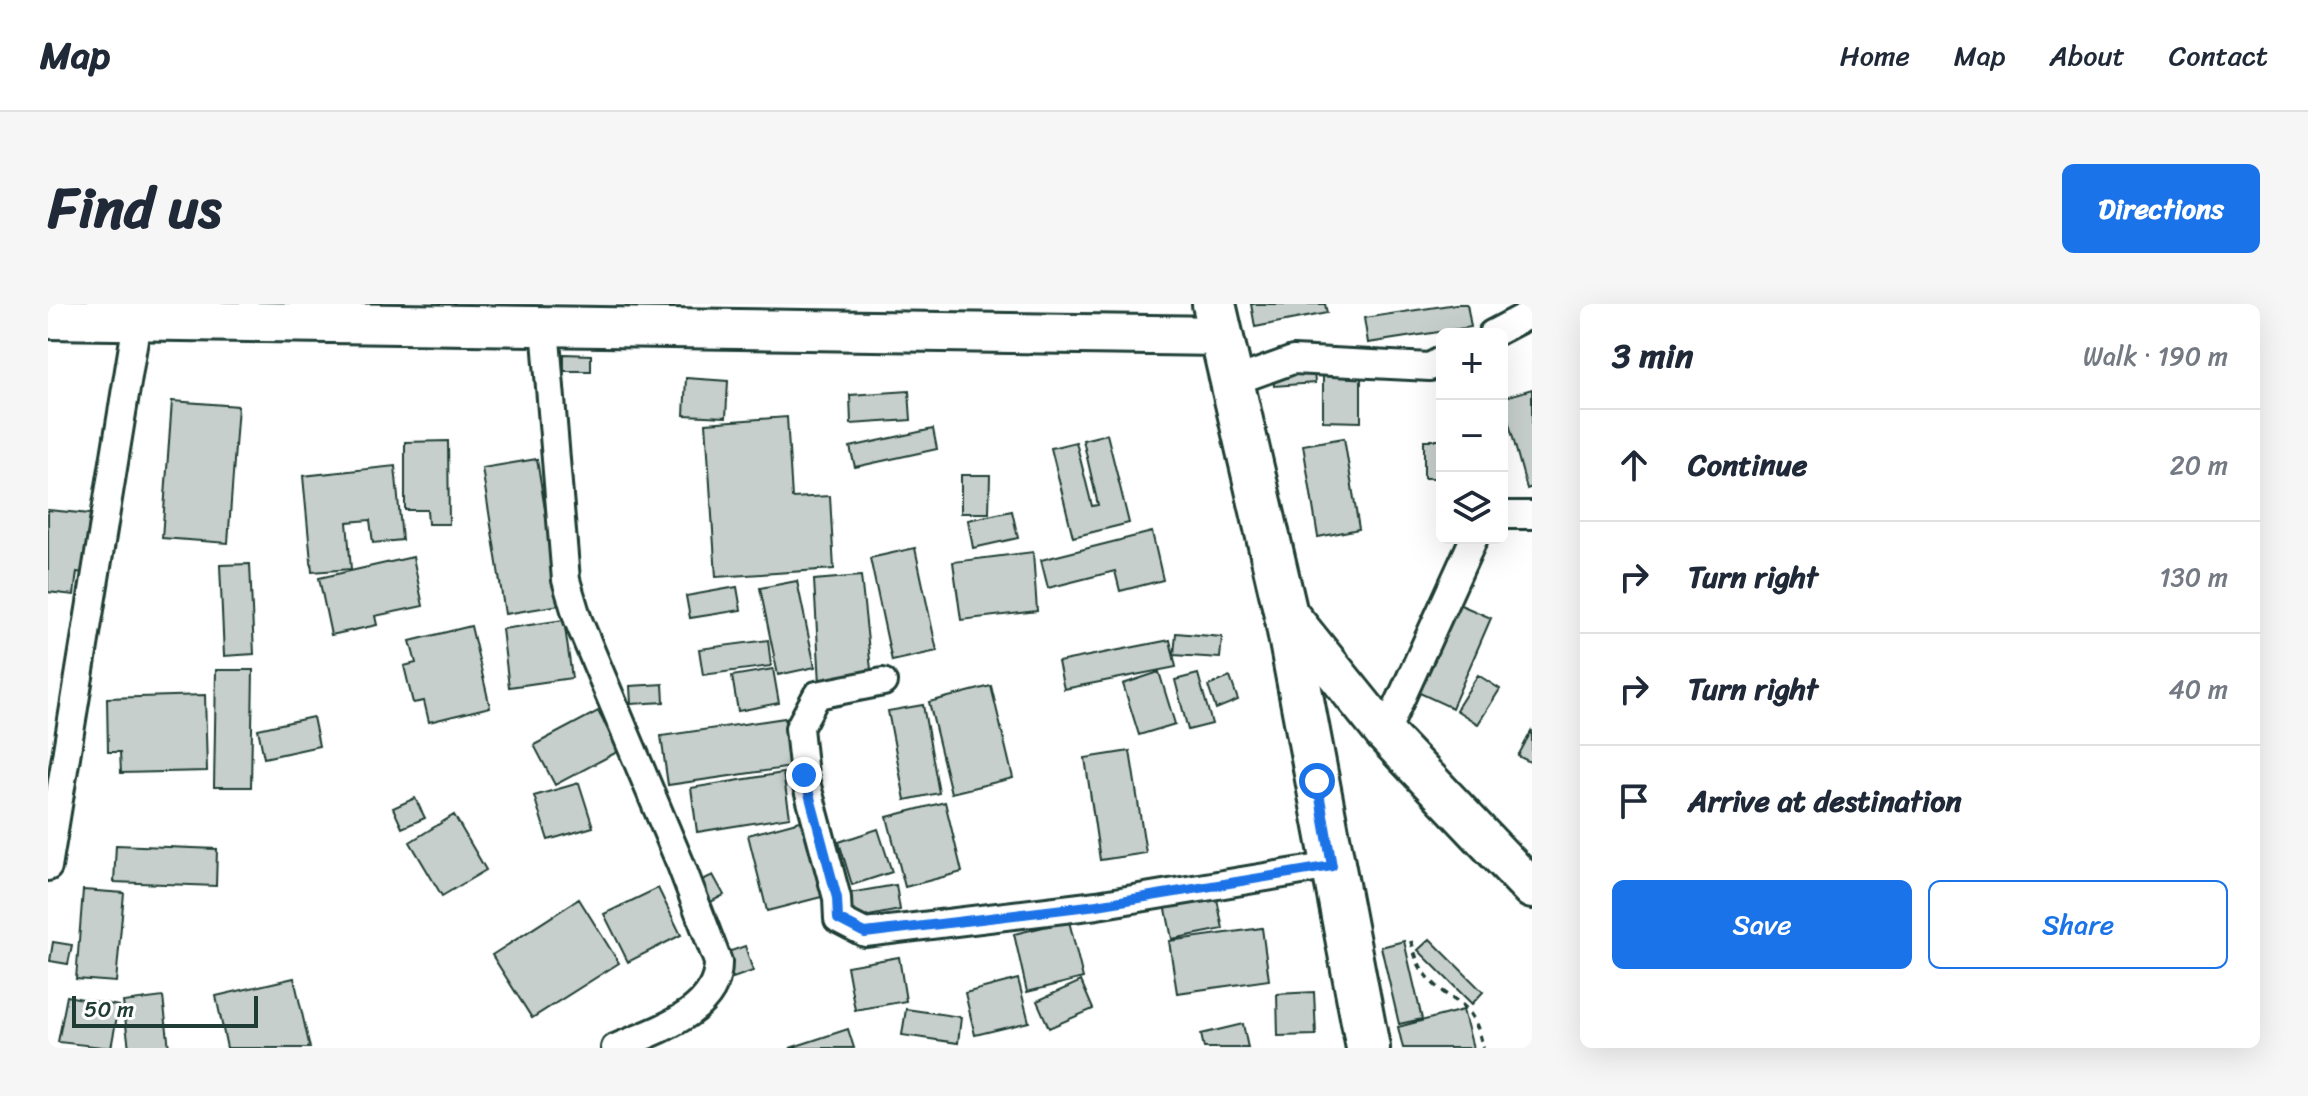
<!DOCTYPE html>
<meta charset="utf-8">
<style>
:root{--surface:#fff;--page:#f6f6f7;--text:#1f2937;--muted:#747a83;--line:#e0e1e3;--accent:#1a73e8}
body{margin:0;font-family:Sriracha,sans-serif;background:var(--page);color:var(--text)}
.controls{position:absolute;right:24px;top:24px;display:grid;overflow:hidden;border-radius:12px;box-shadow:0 8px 32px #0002}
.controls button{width:72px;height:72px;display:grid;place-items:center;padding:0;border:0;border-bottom:2px solid var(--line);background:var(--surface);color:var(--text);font:40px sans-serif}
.scale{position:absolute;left:24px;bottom:20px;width:186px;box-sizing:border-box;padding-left:8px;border:4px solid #1f3d34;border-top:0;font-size:22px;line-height:28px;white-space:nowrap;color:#1f3d34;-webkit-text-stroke:6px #fff;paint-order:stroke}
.stop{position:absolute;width:24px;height:24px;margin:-18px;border:6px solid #1a73e8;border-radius:50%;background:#fff}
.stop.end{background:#1a73e8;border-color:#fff;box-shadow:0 2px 8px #0008}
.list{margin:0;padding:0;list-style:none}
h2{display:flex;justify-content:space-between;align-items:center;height:104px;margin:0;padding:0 32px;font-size:34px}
h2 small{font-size:26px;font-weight:400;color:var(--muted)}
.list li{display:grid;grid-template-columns:52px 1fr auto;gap:24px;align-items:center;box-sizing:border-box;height:112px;padding:0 32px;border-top:2px solid var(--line)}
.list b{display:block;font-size:30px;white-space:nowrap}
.list em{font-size:26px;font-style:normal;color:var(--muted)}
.actions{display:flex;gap:16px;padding:24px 32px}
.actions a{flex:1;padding:18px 0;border:2px solid var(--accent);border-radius:12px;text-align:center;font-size:28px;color:var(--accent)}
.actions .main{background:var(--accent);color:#fff}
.icon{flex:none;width:44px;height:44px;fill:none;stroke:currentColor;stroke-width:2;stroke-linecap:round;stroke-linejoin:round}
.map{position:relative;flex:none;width:1484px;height:744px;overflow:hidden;border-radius:12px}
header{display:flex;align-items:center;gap:48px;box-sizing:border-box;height:112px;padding:0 40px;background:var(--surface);border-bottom:2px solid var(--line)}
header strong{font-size:38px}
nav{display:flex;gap:44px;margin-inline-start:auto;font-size:28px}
.intro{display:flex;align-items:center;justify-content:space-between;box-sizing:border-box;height:192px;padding:0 48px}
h1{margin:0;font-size:56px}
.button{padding:20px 36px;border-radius:12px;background:var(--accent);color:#fff;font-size:28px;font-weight:700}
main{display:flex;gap:48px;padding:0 48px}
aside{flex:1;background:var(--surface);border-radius:12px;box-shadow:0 8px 32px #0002}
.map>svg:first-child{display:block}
</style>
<header>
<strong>Map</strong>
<nav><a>Home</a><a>Map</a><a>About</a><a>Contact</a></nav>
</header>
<div class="intro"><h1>Find us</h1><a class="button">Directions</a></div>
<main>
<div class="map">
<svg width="1484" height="744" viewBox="0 0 1484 744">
<rect width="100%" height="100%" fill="#fff"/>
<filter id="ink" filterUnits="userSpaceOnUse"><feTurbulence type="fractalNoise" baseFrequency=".0125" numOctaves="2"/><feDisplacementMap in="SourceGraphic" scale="16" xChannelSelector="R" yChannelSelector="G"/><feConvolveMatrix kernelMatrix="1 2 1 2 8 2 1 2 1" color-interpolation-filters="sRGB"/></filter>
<g filter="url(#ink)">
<path fill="#c7cfcc" stroke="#1f3d34" stroke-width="2" d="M1203,0H1277L1279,9L1207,23Z
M1408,0H1419L1423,23L1320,39L1316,14Z
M516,50L543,51V67H516Z
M1266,68L1267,79L1226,82L1225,70Z
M1275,70H1313V118L1275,117Z
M638,74L680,77L678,113L636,111Z
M1484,85V183L1479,185L1454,94Z
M861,87L863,116L803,120L802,91Z
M124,97L190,102L180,239L114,234Z
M739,113L744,194L782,192L786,265L668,273L658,119Z
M885,125L889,145L807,163L802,143Z
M1059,130L1081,219L1025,233L1003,144L1028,138L1044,202L1050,201L1035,136Z
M1296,134L1311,225L1270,233L1255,141Z
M1376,136H1394V174H1376Z
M400,137L401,220H380L379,206H357V138Z
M489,155L512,301L457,310L434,164Z
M347,162L354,236L325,239L322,216L299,218L303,265L264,268L255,172Z
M913,171H942L941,209H913Z
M0,206L42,210L35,269L29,268L26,291L0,288Z
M964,207L970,234L925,244L920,216Z
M1104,228L1115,276L1072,287L1067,267L1000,284L993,256Z
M867,244L889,347L844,357L822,254Z
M985,248L989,307L913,316L905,258Z
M365,253L375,302L327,312L329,321L283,331L271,274Z
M202,260L206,350L176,352L172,261Z
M813,272L824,375L772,379L766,276Z
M749,277L767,363L730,371L712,284Z
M689,283L693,306L642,314L638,292Z
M1401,296L1443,314L1404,404L1363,385Z
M516,316L524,374L461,383L454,325Z
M423,322L442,403L381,418L376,397L365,399L356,362L368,359L362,337Z
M1128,329L1174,333L1172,354L1126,351Z
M720,336L723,362L655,371L651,345Z
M1122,336L1128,363L1016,385L1010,358Z
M725,365L731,399L690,407L684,372Z
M168,366H205L203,483H166Z
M1111,368L1127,420L1091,431L1075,380Z
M1150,370L1164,420L1140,426L1127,376Z
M1430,371L1452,385L1430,420L1408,406Z
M1182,373L1190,396L1168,405L1160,382Z
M615,380L616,398L583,400L582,382Z
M943,382L965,474L903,489L881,398Z
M157,391L159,467L73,469L72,448H60L59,394Z
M875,401L891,489L857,496L840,407Z
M550,407L571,447L507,481L486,441Z
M265,413L271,442L216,454L210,425Z
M737,414L744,463L620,481L613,432Z
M1484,426V459L1470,452Z
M1082,447L1098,549L1052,556L1037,454Z
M735,469L742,513L649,528L643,484Z
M531,479L545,523L500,536L486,492Z
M367,494L377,514L354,524L345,504Z
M897,498L914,568L857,583L839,513Z
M406,511L438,566L394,592L362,538Z
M756,516L781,591L719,607L700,531Z
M830,525L844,568L804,581L791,538Z
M68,541L169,545L168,582L66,578Z
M665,571L676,591L661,599L650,578Z
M848,581L852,606L805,615L801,589Z
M610,584L633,631L580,658L556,610Z
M1167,585L1175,625L1124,635L1116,595Z
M35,586L76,589L68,678L28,675Z
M531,595L571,659L484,714L444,651Z
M1021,617L1035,674L979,688L966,630Z
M1214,624L1221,676L1129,689L1121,637Z
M1382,635L1435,688L1424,700L1370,646Z
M1356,637L1374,715L1351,720L1333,643Z
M5,638L24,641L20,660L2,657Z
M697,642L705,667L685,674L677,649Z
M851,653L858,697L807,706L799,662Z
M246,674L262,744H179L168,692Z
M970,675L981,718L927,731L917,689Z
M1033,677L1045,705L1001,724L989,697Z
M1266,688L1268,731L1230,732L1229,690Z
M19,692L71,702L63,744L10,738Z
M115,693L121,744H81L75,698Z
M858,705L913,713L910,739L854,731Z
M1415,706L1425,744H1355L1350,723Z
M1195,720L1200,744H1156L1153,730Z
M800,725L806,744H742Z"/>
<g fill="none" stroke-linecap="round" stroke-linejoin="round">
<defs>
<path id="street" d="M497,23L518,276L530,316L633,561L670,658C671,709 606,727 567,744
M1444,30L1484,9
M1184,78L1245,56L1382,63L1394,56
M1454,211H1484
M835,378L769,391L751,424L756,471L789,594L790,615L817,629L1049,601L1284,562
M1337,430L1426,234
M0,563L89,17"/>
<path id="secondary" d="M0,15L1174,32
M1237,306L1337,430L1484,585"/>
<path id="primary" d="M1166,0L1237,306L1320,744"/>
</defs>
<use href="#street" stroke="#1f3d34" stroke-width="32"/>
<use href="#secondary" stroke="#1f3d34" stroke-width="44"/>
<use href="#primary" stroke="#1f3d34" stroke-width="48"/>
<path stroke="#1f3d34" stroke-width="4" stroke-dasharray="6 6" stroke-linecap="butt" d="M1363,637C1366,647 1369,659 1375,667C1402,705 1423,687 1435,744"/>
<use href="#street" stroke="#fff" stroke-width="26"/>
<use href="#secondary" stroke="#fff" stroke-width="38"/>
<use href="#primary" stroke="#fff" stroke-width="42"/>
</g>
</g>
<g fill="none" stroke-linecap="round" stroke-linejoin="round" filter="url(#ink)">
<path stroke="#1a73e8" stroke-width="10" d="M756,471L789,594L790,615L817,629L1049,601L1284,562L1269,477"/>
</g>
</svg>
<div class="controls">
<button>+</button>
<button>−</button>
<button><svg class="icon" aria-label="layers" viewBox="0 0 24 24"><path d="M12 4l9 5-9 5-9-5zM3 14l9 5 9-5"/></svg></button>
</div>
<div class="scale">50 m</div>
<div class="stop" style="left:1269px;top:477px"></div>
<div class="stop end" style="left:756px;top:471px"></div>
</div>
<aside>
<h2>3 min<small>Walk · 190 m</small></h2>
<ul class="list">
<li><svg class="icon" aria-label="ahead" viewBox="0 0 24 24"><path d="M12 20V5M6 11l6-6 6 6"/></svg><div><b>Continue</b></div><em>20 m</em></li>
<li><svg class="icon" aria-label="right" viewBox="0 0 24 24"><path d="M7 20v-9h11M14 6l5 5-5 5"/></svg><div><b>Turn right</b></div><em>130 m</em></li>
<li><svg class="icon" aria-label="right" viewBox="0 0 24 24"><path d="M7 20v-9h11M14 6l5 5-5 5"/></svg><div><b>Turn right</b></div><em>40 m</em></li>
<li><svg class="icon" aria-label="arrive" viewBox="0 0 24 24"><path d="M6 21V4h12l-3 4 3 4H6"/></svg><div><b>Arrive at destination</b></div></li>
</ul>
<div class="actions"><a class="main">Save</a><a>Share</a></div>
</aside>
</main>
